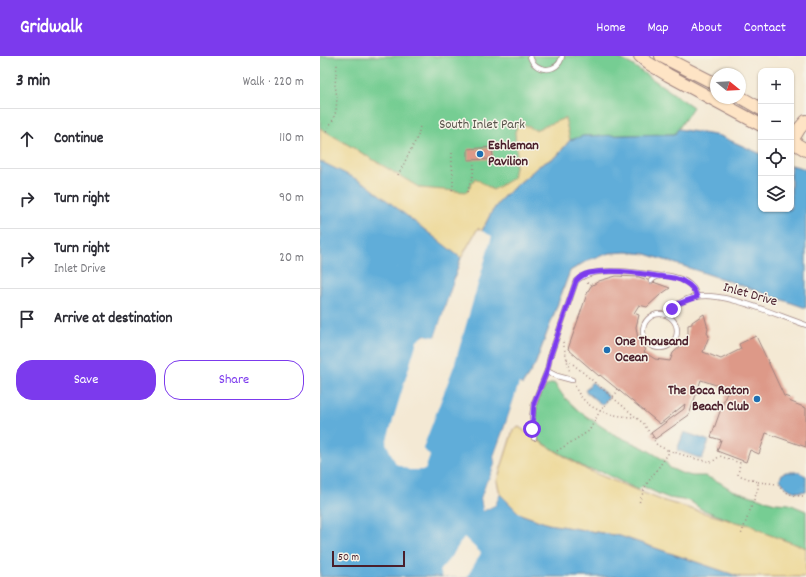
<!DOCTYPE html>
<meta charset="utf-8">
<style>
:root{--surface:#fff;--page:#f7f7f7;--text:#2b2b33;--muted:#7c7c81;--line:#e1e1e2;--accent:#7c3aed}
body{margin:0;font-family:Dekko,sans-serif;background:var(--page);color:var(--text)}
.controls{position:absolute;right:12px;top:12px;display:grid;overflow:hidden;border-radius:8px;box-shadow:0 1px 3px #0004}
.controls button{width:36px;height:36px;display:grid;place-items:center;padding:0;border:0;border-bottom:1px solid var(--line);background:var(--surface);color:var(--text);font:20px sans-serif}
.compass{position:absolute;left:390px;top:12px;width:36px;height:36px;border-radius:50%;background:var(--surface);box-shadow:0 1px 3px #0004;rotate:108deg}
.scale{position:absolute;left:12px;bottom:10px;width:73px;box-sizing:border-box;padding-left:4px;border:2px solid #4a1f2b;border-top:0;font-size:11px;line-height:14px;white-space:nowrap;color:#4a1f2b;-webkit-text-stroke:3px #f7f3e8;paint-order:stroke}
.stop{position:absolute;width:12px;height:12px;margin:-9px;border:3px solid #7c3aed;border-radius:50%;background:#fff}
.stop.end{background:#7c3aed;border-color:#fff;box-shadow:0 1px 4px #0008}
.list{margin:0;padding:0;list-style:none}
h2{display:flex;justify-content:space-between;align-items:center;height:52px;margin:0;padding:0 16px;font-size:17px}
h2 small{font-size:13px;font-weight:400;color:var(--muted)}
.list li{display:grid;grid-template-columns:26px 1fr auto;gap:12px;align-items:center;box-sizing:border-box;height:60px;padding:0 16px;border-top:1px solid var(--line)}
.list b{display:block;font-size:15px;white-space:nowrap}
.list p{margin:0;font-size:13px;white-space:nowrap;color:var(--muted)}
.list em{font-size:13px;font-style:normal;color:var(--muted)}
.actions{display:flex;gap:8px;padding:12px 16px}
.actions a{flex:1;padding:9px 0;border:1px solid var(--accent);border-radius:16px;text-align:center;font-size:14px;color:var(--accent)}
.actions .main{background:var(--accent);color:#fff}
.icon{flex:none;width:22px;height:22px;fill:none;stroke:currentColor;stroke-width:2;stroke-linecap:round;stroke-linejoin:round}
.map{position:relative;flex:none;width:486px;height:521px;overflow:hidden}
header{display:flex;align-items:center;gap:24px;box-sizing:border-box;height:56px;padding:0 20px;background:var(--accent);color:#fff}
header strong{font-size:19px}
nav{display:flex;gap:22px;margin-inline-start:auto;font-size:14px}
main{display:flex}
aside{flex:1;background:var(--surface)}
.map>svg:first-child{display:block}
</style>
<header>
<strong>Gridwalk</strong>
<nav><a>Home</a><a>Map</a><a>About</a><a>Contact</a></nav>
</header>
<main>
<aside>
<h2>3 min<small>Walk · 220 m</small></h2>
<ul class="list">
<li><svg class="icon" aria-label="ahead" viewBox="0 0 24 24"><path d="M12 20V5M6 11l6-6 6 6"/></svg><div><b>Continue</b></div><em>110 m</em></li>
<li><svg class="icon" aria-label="right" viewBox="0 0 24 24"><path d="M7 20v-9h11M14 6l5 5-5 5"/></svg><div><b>Turn right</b></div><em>90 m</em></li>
<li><svg class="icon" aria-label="right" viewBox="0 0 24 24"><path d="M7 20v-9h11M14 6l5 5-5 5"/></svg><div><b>Turn right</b><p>Inlet Drive</p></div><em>20 m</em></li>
<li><svg class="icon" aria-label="arrive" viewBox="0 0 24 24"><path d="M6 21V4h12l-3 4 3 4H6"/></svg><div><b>Arrive at destination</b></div></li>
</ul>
<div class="actions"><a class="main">Save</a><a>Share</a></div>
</aside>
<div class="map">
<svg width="486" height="521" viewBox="0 0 486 521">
<rect width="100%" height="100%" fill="#f7f3e8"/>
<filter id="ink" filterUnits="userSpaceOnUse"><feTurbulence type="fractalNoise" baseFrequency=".025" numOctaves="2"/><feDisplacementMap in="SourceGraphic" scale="8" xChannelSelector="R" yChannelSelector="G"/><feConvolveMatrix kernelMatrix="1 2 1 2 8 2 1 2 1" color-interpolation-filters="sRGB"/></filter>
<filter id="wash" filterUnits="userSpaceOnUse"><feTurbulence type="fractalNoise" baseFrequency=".012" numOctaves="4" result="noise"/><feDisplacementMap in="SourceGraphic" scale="16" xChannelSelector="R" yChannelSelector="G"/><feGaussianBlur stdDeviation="0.9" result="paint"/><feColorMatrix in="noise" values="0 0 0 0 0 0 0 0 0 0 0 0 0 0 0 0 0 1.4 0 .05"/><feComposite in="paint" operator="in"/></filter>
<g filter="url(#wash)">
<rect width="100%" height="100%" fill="#f4e9d4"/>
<path fill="#76cd93" stroke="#60765f" d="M0,0H295L312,9L373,51L355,78L263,80L183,141L100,132L0,72Z
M234,327L244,341L260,356L293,378L324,392L344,404L350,412L361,417L372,420H385L399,426L412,434L455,447L469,448L486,455V492L447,478L430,469L415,466L381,453L370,445L349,442L339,438L322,430L318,434L282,416L267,413L218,384C215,367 212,331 234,327Z"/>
<path fill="#eeda9e" stroke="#9c7c64" d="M245,62L250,84L237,100L219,110L183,141L171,157L162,175L158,172L141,202L115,282L105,279L0,292V72L100,132L147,136L155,122L173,134L193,122L197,100L195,76L199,66L215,74Z
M199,371L214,382L267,414L341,444L415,466L430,469L447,478L486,492V521H420L300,480L228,468L200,458L180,438L177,425L193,374Z"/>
<path fill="#60add9" stroke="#556682" d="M358,73L400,80L441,98V153H471V109L486,113V252L400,222L326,198L307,196L290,197L268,204L250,215L215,309L202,329L200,327L174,400L175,408L170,421L167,425L161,442L163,455L175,449L180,438L200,458L228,468L300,480L420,521H0V105L46,128L141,202L115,282L104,279L71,387L79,405L90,408L96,401L160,194L162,175L171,157L183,141L219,110L237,100L250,84L263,80L355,78Z
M272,326L289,341L282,349L265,335Z
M364,376L389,385L382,403L357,394Z
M466,416H478L486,420V435C475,438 465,433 460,423L462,418Z"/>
<path fill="#f4e9d4" d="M160,174L172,180L134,310L103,392L110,400L105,414H89L76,408L66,387L97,285L105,279L115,281L142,201L143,203L117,282L115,284L106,281L73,387L80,404L90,405L94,400L158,194Z
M199,327L202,329V331L201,330L187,371L176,400L177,408L172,422L169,426L163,442L165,452L174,448L179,436L180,438L175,449L163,455L161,442L167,425L170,421L175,408L174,400L185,370Z
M144,481L161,497L147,521H123L119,515L131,501Z"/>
<g id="blocks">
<path fill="#d98" d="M172,91L173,103L148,104V93Z
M296,220L319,221L350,232L340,239L327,251L319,249L314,257L319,259L316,271L318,283L326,294L324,296L335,303L350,305L353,297L365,286L368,278V269L372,268V266L384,258L388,273L387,277L389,280L383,296L401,303L421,293L419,288L436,280L464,340L470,342L469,345L486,352V391L446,377L439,398L430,394L426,406L397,395L401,384L391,381L408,333L381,324L369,359L335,383L331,377L364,353L365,348L340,368L280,319L279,320L248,293L268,235L271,230L279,225Z"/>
</g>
</g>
<g filter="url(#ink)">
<use href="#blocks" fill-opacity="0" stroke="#9f8480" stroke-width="1"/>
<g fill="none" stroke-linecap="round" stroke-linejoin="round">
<defs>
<path id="lane" d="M210,0C214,17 239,18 242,0
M331,225C341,214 365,222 373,232C375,235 376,238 377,241
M323 275a17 17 0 1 1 34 0a17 17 0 1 1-34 0Z
M348,259C369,226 416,244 445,254C459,259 472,264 486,269
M227,315L237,320L252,324
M214,382L212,361L214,347L227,315L230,301L256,225C274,209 317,216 340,220"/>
<path id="secondary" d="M320,0L328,7L348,19L441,69
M341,0L396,28
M420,41L441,53
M471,85L486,94
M471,86L479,73L486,65"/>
</defs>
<use href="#lane" stroke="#9f8480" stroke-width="6"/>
<use href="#secondary" stroke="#9f8480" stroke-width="14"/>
<path stroke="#9f8480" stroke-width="1.5" stroke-dasharray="1 3" stroke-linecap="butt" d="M6,75L13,64L16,55L17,41L15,29L17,8
M132,97C131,110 135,122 132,135
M78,119L98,80L100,70
M147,136L153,119L154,108
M267,227L273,229
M243,286L250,317
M247,303L324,368L337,389L347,394L348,398L326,429L319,447
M255,330C264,354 290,360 313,361
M348,394L376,403L392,406L400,400L420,407L418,419L438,426V433L421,479
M237,395L269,375L280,355L299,334
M438,426L457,428C466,438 472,440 486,440"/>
<use href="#lane" stroke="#fff" stroke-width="4.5"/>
<use href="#secondary" stroke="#fee4c5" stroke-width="12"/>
</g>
</g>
<g fill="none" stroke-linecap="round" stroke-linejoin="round" filter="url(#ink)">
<path stroke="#7c3aed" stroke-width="5" d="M212,373L214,347L227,315L230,301L256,225C260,221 263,218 269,217C291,213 315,216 337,220C347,221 357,221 366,227C372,230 375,235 377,241L357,248L352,253"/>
</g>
<g fill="#1f6fb2" stroke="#f7f3e8" stroke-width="1.5">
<circle cx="160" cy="98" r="4"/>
<circle cx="287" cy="294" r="4"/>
<circle cx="437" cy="343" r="4"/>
</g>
<g text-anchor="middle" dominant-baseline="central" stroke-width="3" stroke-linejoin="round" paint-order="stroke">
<g font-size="14" fill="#57534a" stroke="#f7f3e8">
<text x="162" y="69">South Inlet Park</text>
</g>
<g font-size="14" font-weight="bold" fill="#4a1f2b" stroke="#f7f3e8" text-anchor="start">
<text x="168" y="90">Eshleman<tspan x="168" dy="16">Pavilion</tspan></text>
<text x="295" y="286">One Thousand<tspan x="295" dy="16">Ocean</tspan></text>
<text x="429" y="335" text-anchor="end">The Boca Raton<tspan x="429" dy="16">Beach Club</tspan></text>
</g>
<g font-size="14" fill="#4a1f2b" stroke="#f7f3e8">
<text transform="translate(430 239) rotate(16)">Inlet Drive</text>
</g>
</g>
</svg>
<div class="controls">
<button>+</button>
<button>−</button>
<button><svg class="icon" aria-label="locate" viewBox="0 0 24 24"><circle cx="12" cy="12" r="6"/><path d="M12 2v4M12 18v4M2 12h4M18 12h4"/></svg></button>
<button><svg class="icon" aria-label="layers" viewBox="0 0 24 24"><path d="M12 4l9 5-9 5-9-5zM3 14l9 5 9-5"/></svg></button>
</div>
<svg class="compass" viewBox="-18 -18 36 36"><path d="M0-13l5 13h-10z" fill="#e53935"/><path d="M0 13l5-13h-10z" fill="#7c7c81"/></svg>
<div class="scale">50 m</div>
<div class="stop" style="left:212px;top:373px"></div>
<div class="stop end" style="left:352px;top:253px"></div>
</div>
</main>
